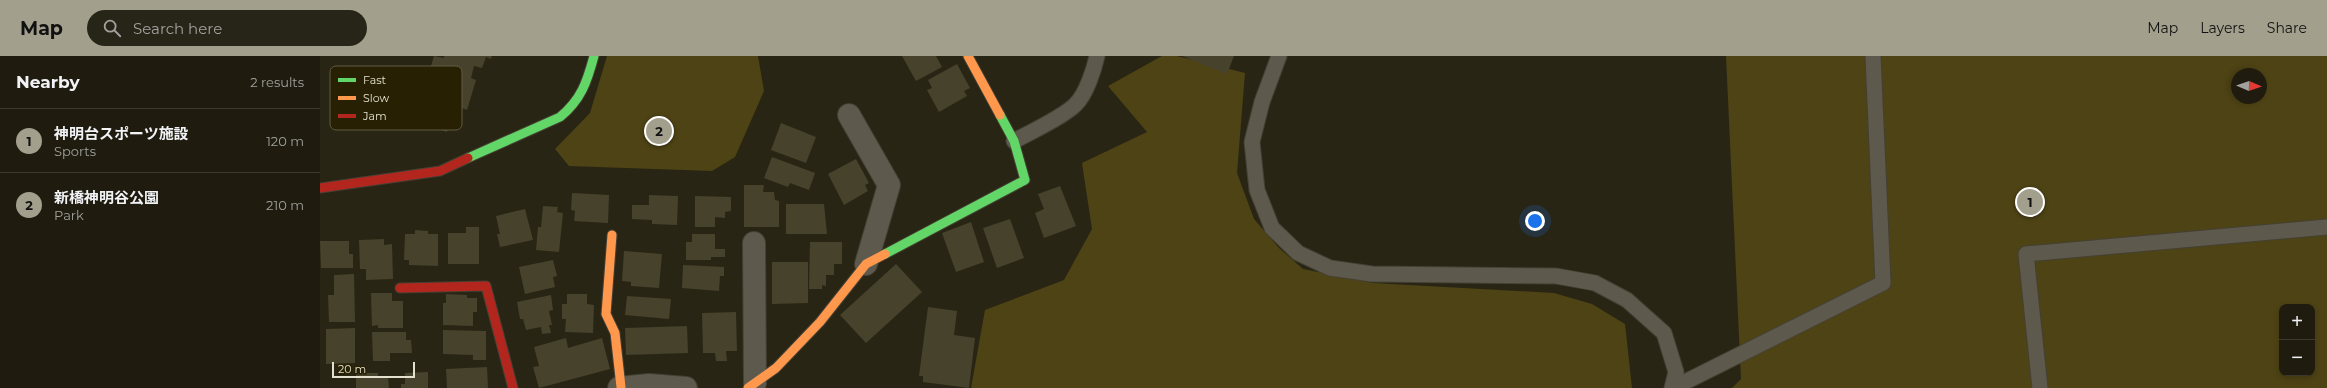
<!DOCTYPE html>
<meta charset="utf-8">
<style>
:root{--surface:#1f1c0f;--page:#272518;--text:#f1f3f6;--muted:#a1a19e;--line:#3c3a2f;--accent:#a39f8d}
body{margin:0;font-family:Montserrat,"Noto Sans JP",sans-serif;background:var(--page);color:var(--text)}
.controls{position:absolute;right:12px;bottom:12px;display:grid;overflow:hidden;border-radius:8px;box-shadow:0 2px 6px #0003}
.controls button{width:36px;height:36px;display:grid;place-items:center;padding:0;border:0;border-bottom:1px solid var(--line);background:var(--surface);color:var(--text);font:20px sans-serif}
.compass{position:absolute;left:1911px;top:12px;width:36px;height:36px;border-radius:50%;background:var(--surface);box-shadow:0 2px 6px #0003;rotate:92deg}
.scale{position:absolute;left:12px;bottom:10px;width:83px;box-sizing:border-box;padding-left:4px;border:2px solid #e4e0ce;border-top:0;font-size:11px;line-height:14px;white-space:nowrap;color:#e4e0ce;-webkit-text-stroke:3px #272003;paint-order:stroke}
.you{position:absolute;left:1215px;top:165px;width:14px;height:14px;margin:-10px;border:3px solid #fff;border-radius:50%;background:#1a73e8;box-shadow:0 0 0 6px #1a73e833}
.badge{display:grid;place-items:center;width:26px;height:26px;border-radius:50%;background:var(--accent);color:#111;font-size:13px;font-weight:700}
.pin{position:absolute;translate:-50% -50%;border:2px solid #fff;box-shadow:0 1px 4px #0006}
.list{margin:0;padding:0;list-style:none}
h2{display:flex;justify-content:space-between;align-items:center;height:52px;margin:0;padding:0 16px;font-size:17px}
h2 small{font-size:13px;font-weight:400;color:var(--muted)}
.list li{display:grid;grid-template-columns:26px 1fr auto;gap:12px;align-items:center;box-sizing:border-box;height:64px;padding:0 16px;border-top:1px solid var(--line)}
.list b{display:block;font-size:15px;white-space:nowrap}
.list p{margin:0;font-size:13px;white-space:nowrap;color:var(--muted)}
.list em{font-size:13px;font-style:normal;color:var(--muted)}
.icon{flex:none;width:22px;height:22px;fill:none;stroke:currentColor;stroke-width:2;stroke-linecap:round;stroke-linejoin:round}
.map{position:relative;flex:none;width:2007px;height:332px;overflow:hidden}
header{display:flex;align-items:center;gap:24px;box-sizing:border-box;height:56px;padding:0 20px;background:var(--accent);color:#111}
header strong{font-size:19px}
nav{display:flex;gap:22px;margin-inline-start:auto;font-size:14px}
.search{width:280px;height:36px;background:var(--page);display:flex;align-items:center;gap:10px;box-sizing:border-box;padding:0 14px;border-radius:22px;color:var(--muted);font-size:15px}
main{display:flex}
aside{flex:1;background:var(--surface)}
.map>svg:first-child{display:block}
</style>
<header>
<strong>Map</strong>
<div class="search"><svg class="icon" aria-label="search" viewBox="0 0 24 24"><circle cx="10" cy="10" r="6"/><path d="M15 15l6 6"/></svg>Search here</div>
<nav><a>Map</a><a>Layers</a><a>Share</a></nav>
</header>
<main>
<aside>
<h2>Nearby<small>2 results</small></h2>
<ul class="list">
<li><span class="badge">1</span><div><b>神明台スポーツ施設</b><p>Sports</p></div><em>120 m</em></li>
<li><span class="badge">2</span><div><b>新橋神明谷公園</b><p>Park</p></div><em>210 m</em></li>
</ul>
</aside>
<div class="map">
<svg width="2007" height="332" viewBox="0 0 2007 332">
<rect width="100%" height="100%" fill="#292514"/>
<path fill="#4e4315" fill-rule="evenodd" d="M287,0H438L444,35L415,101L392,115L249,110L235,93L270,57Z
M842,0H857L925,17L917,117L934,163L959,192L983,213L1053,227L1234,237L1272,248L1305,268L1312,332H651L665,254L744,224L772,173L762,107L827,76L788,30Z
M1406,0H2007V332H1412L1421,323ZM1917,18H1941V42H1917ZM1962,251H1992V317H1962Z"/>
<path fill="#46422c" d="M114,0L124,2V0H172L171,3L166,1L162,12L154,10L151,22L156,24L147,54L142,52L138,66L131,64L127,76L103,68L106,56L98,53Z
M582,0H616L622,11L596,25Z
M862,0H914L907,18Z
M637,8L650,32L644,35L647,40L619,56L607,34L612,32L608,24Z
M461,67L496,81L486,107L451,94Z
M452,101L495,117L489,134L470,127L468,131L444,122Z
M536,103L549,127L545,129L548,135L524,149L508,118Z
M424,129H444L443,136H454L455,144L459,145V171H424Z
M740,130L756,170L724,182L715,157L724,153L718,138Z
M252,137L289,139L288,167L254,165L255,155L251,154Z
M329,139L358,140L357,169L332,168V164L312,163V149H329Z
M375,140L411,141V155L405,156V162L395,161V171H375Z
M466,148H504L507,178H466Z
M223,150L238,151L237,156L243,157L239,196L216,194L218,171H221Z
M205,153L213,184L180,191L177,178H180L176,160Z
M690,163L704,202L677,212L663,172Z
M651,166L664,206L636,216L622,177Z
M146,171H159V208H128V177H146Z
M95,174L108,175V178H118V210L89,209V204H84L85,178H95Z
M372,178H395V193H405V201H391V204H366V186H372Z
M64,183V189L72,188L73,223L46,224V213H40L39,184Z
M0,185H29V198H33V212H1Z
M490,186H522V208H514V219H506V230L502,229V233H489Z
M304,195L342,198L339,232L311,230V226L302,225Z
M233,204L237,220L233,221L235,231L205,238L199,211Z
M452,206H488V247L452,248Z
M576,208L602,236L546,287L520,259Z
M363,209L404,211V220H400L399,235L362,232Z
M34,218L35,266H9L8,239H14V219Z
M51,237H72V245H83V272H58V269L52,270Z
M126,238L147,239V242H157V256H153V270L123,269V247H126Z
M247,238H267V248L274,249L273,277L245,276L246,263H242V248H247Z
M231,239L233,254L229,255L232,269H229L231,277L222,278L221,271L206,274L203,263H200L197,246Z
M307,240L351,243L349,263L305,259Z
M608,251L637,255L634,279L655,282L649,332L603,326V320H599Z
M416,256L417,295H406L407,305H396L395,297H383L382,257Z
M367,270L368,297L306,299L305,272Z
M35,272V307L6,308V273Z
M123,274L166,275V304H153V299L123,298Z
M52,276H86V284H91L92,297H70V305H53Z
M246,282L248,292L282,282L290,313L219,332L213,311L219,310L214,291Z
M167,311L168,332H127L126,313Z
M108,316V332H81V328H85V317Z
M36,317H58V321H68L69,332H36Z"/>
<g fill="none" stroke-linecap="round" stroke-linejoin="round">
<defs>
<path id="lane" d="M959,0L942,46L932,86L937,134L952,172L978,197L1010,212L1052,218L1236,220L1275,227L1307,244L1344,277L1356,316L1352,332
M694,85C709,77 745,60 756,48C766,38 774,14 777,0
M1353,332L1563,227L1553,0
M1720,332L1706,198L2007,171"/>
<path id="street" d="M529,59L569,129L546,208
M434,187L435,327
M299,332L329,329L366,332"/>
<path id="fast" d="M148,102L240,61C261,44 267,26 274,0
M565,198L705,124L694,85L680,59"/>
<path id="slow" d="M648,0L680,59
M292,179L286,258L295,277L301,331
M428,332L456,312L500,266L546,208L565,198"/>
<path id="jam" d="M0,132L120,115L148,102
M80,232L166,230L193,332"/>
</defs>
<use href="#lane" stroke="#444034" stroke-width="17"/>
<use href="#street" stroke="#444034" stroke-width="24"/>
<use href="#fast" stroke="#444034" stroke-width="11"/>
<use href="#slow" stroke="#444034" stroke-width="11"/>
<use href="#jam" stroke="#444034" stroke-width="11"/>
<use href="#lane" stroke="#5d5a4d" stroke-width="15"/>
<use href="#street" stroke="#5d5a4d" stroke-width="22"/>
<use href="#fast" stroke="#63d668" stroke-width="9"/>
<use href="#slow" stroke="#ff974d" stroke-width="9"/>
<use href="#jam" stroke="#b3261e" stroke-width="9"/>
</g>
<rect x="10" y="10" width="132" height="64" rx="6" fill="#272003" stroke="#605a40" stroke-width="1"/>
<rect x="18" y="22" width="18" height="4" fill="#63d668"/>
<rect x="18" y="40" width="18" height="4" fill="#ff974d"/>
<rect x="18" y="58" width="18" height="4" fill="#b3261e"/>
<g font-size="11" fill="#e4e0ce">
<text x="43" y="28">Fast</text>
<text x="43" y="46">Slow</text>
<text x="43" y="64">Jam</text>
</g>
</svg>
<div class="controls">
<button>+</button>
<button>−</button>
</div>
<svg class="compass" viewBox="-18 -18 36 36"><path d="M0-13l5 13h-10z" fill="#e53935"/><path d="M0 13l5-13h-10z" fill="#a1a19e"/></svg>
<div class="scale">20 m</div>
<div class="you"></div>
<div class="pin badge" style="left:1710px;top:146px">1</div>
<div class="pin badge" style="left:339px;top:75px">2</div>
</div>
</main>
